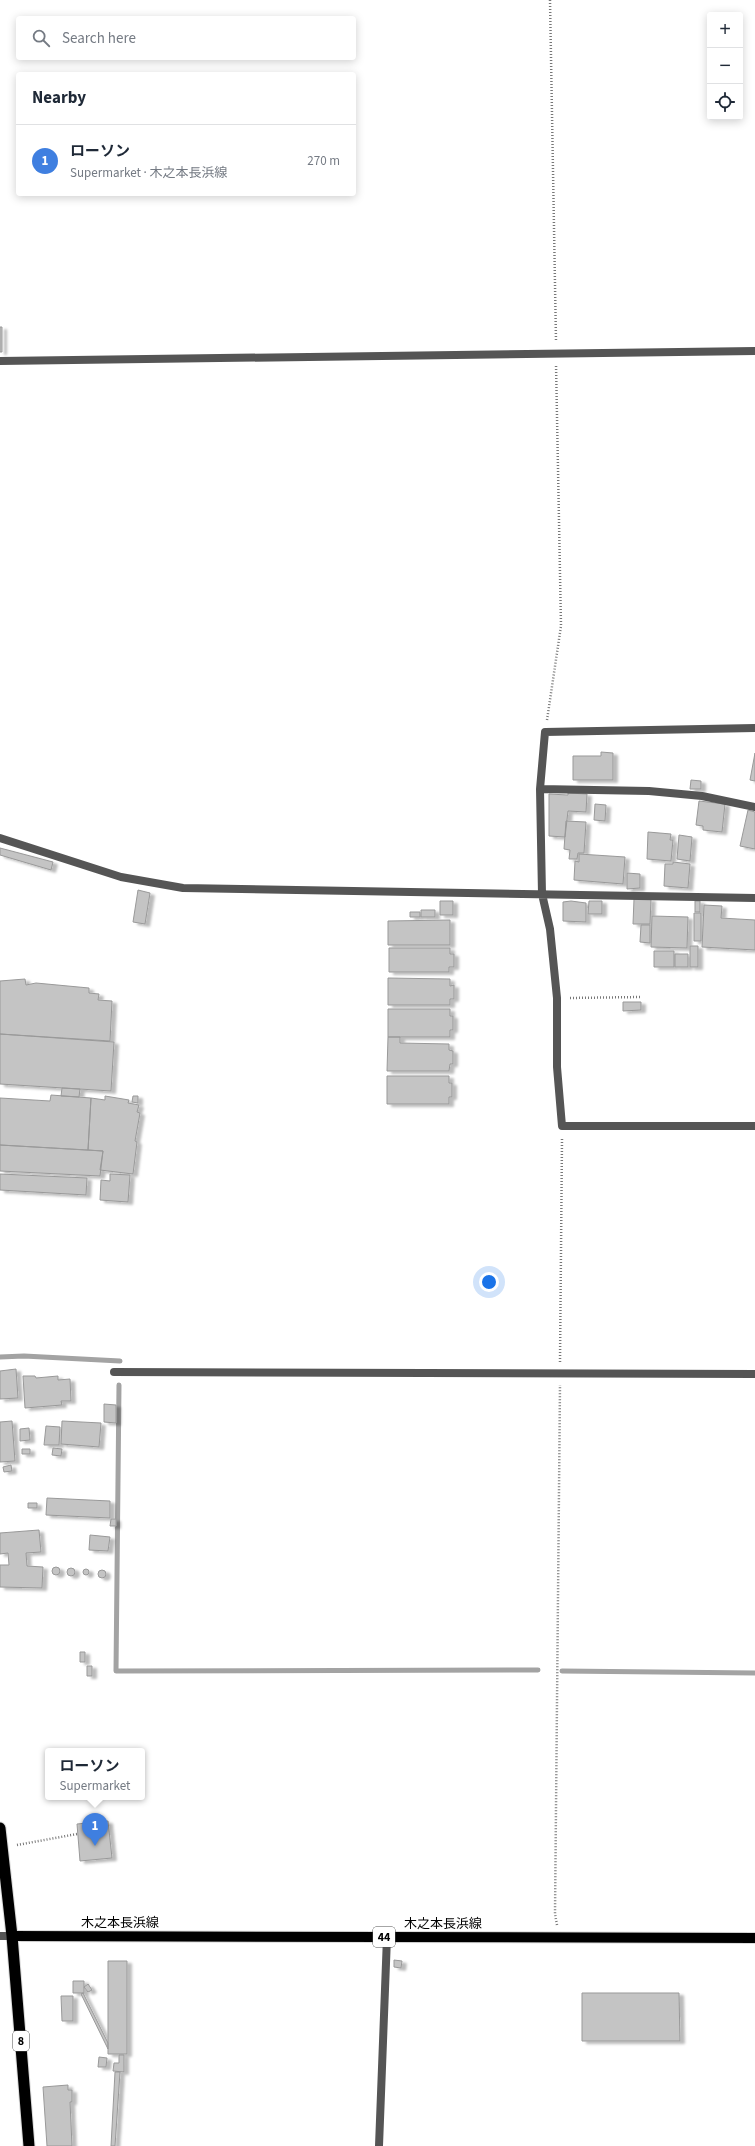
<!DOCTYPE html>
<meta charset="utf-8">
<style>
:root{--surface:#fff;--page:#f2f2f3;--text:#1f2937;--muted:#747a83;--line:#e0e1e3;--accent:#ea580c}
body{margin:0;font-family:"Source Sans 3","Noto Sans JP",sans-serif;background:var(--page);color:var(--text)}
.controls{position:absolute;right:12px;top:12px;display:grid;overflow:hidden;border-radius:4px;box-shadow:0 2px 10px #0003}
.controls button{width:36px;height:36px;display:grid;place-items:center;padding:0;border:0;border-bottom:1px solid var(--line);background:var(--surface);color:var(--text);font:20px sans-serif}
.you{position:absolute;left:489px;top:1282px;width:14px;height:14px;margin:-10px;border:3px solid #fff;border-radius:50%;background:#1a73e8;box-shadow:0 0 0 6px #1a73e833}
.badge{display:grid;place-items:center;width:26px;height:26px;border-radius:50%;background:var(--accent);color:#fff;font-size:13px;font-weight:700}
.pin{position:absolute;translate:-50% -33px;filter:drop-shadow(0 1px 2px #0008)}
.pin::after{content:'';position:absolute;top:21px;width:14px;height:12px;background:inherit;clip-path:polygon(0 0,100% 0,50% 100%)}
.popup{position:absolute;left:45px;top:1748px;width:100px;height:52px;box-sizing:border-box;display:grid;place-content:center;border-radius:4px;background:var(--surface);filter:drop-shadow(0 1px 3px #0005);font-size:13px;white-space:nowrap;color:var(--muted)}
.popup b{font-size:15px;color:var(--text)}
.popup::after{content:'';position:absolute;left:50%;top:100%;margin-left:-8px;border:8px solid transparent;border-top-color:var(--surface)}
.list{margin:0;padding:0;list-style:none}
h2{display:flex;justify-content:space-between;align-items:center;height:52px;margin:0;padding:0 16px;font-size:17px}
h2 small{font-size:13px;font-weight:400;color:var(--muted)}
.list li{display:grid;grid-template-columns:26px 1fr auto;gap:12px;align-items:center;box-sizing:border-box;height:72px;padding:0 16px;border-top:1px solid var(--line)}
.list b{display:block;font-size:15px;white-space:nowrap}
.list p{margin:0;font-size:13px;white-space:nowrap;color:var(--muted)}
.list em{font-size:13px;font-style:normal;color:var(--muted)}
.icon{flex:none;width:22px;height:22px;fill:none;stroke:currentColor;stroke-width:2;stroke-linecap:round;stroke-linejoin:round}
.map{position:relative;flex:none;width:755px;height:2146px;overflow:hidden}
.search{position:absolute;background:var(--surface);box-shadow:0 2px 10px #0003;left:16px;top:16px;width:340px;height:44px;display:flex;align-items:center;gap:10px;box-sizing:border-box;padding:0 14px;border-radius:4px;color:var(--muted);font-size:15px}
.panel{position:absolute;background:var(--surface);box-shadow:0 2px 10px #0003;left:16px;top:72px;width:340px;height:124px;border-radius:4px}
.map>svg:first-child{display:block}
</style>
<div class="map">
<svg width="755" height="2146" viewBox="0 0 755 2146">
<defs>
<filter id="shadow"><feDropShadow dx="4.5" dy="2.5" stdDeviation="1" flood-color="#0004"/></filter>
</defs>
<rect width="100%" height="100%" fill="#fff"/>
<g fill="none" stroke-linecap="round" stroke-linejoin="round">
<path stroke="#a3a3a3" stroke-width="5" d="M0,1357L24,1356L120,1361
M119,1385L116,1671L538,1670
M562,1671L755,1673"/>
</g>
<path fill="#c4c4c4" stroke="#999" filter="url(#shadow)" d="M0,327H2V352H0Z
M601,752L613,753V780H573V756H601Z
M755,753V781L750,780Z
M691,780L701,781V789H690Z
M568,793L587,794L586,812L568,811L565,837L549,836V794L568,795Z
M699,801L725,804L722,832L703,830V826L696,825Z
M595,804L606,805L605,821L594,820Z
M748,810L755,812V849L740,846Z
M566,821L586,822L584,853H578L577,859H569L570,850L564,849Z
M648,832L671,834L670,840H673L671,861L647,859Z
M679,835L692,837L690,861L677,859Z
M0,848L53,862L51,870L0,855Z
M579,854L625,857L623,884L574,880L575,861L579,862Z
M673,862L690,864L688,888L664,886L665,864H673Z
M627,873L640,874V888L627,889Z
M138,890L150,893L145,924L133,922Z
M634,899H651L650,924H633Z
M440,901H453V915H440Z
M571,901L586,903V922L563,921V902Z
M589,901H602V914H588Z
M695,901H700V912H695Z
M704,905L722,906L721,918L755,920V950L702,947Z
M421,910H435V917H421Z
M410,912H420V917H410Z
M694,913H701V941H694Z
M652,916L688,917L687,948L651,947Z
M450,920V945H388V921Z
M641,925H650V943L640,942Z
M690,946H698V967H690Z
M389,948H450V954H454V967H449V972H389Z
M654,951H674V967H654Z
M675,954H688V967H675Z
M388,978L450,979V986L454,985V999H450V1005H388Z
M25,979L26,985L36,983L89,988V993L99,994L98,1000L112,1001L110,1041L0,1034V981Z
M623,1002H641V1010L623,1011Z
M388,1009H450V1016H453V1030H450V1037H388Z
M0,1034L114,1042L111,1091L0,1084Z
M388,1037H400V1043L449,1044V1050L453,1051V1064H450L449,1071H387Z
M387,1076H449V1083H452V1097H449V1104H387Z
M62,1088L80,1089L79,1097L61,1096Z
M51,1095L91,1098L88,1150L0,1145V1098L50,1101Z
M105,1096L129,1100L128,1103L139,1105L137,1112L140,1113L135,1141L137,1142L133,1174L100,1170L103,1151L88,1150L91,1098L105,1100Z
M133,1096H138V1103L132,1102Z
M0,1145L103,1151L100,1176L0,1171Z
M0,1174L87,1178L86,1195L0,1190Z
M110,1174L130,1175L128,1202L100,1200L101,1180L110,1181Z
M16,1369L18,1398L0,1399V1371Z
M23,1376H35L36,1378L58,1376V1380L70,1379L71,1401H61L62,1405L25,1408Z
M104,1404L116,1405V1423L104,1422Z
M12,1421L15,1461L0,1462V1422Z
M62,1421L101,1423L99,1447L61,1444Z
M46,1426L60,1427L59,1445H44Z
M29,1428L30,1440L20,1441V1429Z
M53,1448L62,1449L61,1456L52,1455Z
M22,1449H30V1454H22Z
M11,1465L12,1471L4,1472L3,1467Z
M47,1498L110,1501V1518L46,1515Z
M28,1503H37V1508H28Z
M111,1519H116V1526H110Z
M39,1530L41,1552L26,1553L27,1566L43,1567L42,1588L0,1587V1565H9L8,1553L0,1554V1533Z
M90,1535L110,1537L108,1551L89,1550Z
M52 1571a4 4 0 1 1 8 0a4 4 0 1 1-8 0Z
M67 1572a4 4 0 1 1 8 0a4 4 0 1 1-8 0Z
M83 1572a3 3 0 1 1 6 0a3 3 0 1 1-6 0Z
M98 1574a4 4 0 1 1 8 0a4 4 0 1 1-8 0Z
M80,1652H85V1662H80Z
M87,1666H92V1676H87Z
M108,1821L112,1858L80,1861L77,1824Z
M394,1960L402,1961L401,1968L394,1967Z
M108,1961H127V2054H108Z
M73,1981H84V1993H73Z
M88,1984L92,1990L88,1992L84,1987Z
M83,1993L108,2043V2049L81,1994Z
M582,1993H679L680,2041H582Z
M61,1996H73V2021H62Z
M119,2055H124V2072L113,2071L114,2063H119Z
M99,2057L107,2058L106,2067H98Z
M115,2072H120L115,2146H111Z
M68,2085V2090H72V2102H70L72,2146H47L43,2087Z"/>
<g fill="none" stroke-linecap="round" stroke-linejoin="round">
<defs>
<path id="primary" d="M12,1936L755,1938"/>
<path id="trunk" d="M0,1828L12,1936L29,2146"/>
</defs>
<use href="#primary" stroke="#dbdbdb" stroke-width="12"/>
<use href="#trunk" stroke="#dbdbdb" stroke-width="13"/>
<path stroke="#777" stroke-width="2.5" stroke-dasharray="1 2" stroke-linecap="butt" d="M550,0L556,341
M547,720L561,626L556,364
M570,998L641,997
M560,1362L562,1139
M17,1845L77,1834
M557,1925L555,1914L560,1385"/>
<path stroke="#555" stroke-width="8" d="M0,361L755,351
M755,728L545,732L540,789L542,894L550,929L557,998V1067L562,1126H755
M540,789L649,791L702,796L755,807
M0,838L121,877L183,888L755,898
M114,1372L755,1374
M0,1936H12
M379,2146L387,1937"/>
<use href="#primary" stroke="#000" stroke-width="10"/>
<use href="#trunk" stroke="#000" stroke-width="11"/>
</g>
<g text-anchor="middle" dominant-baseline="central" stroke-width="3.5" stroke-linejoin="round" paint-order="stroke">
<g fill="#fff" stroke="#4c4c4c" stroke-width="1">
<rect x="373" y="1927" width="22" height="20" rx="3"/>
<rect x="13" y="2031" width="16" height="20" rx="3"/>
</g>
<g font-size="12" font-weight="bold" fill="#000">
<text x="384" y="1937">44</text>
<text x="21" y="2041">8</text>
</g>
<g font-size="13" fill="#000" stroke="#fff">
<text x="120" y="1923">木之本長浜線</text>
<text x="443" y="1924">木之本長浜線</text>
</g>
</g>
</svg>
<div class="controls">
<button>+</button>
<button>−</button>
<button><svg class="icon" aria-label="locate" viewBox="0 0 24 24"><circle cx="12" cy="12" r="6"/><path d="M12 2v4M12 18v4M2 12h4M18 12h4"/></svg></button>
</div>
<div class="you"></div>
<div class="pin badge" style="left:95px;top:1846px;background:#3f7fe0">1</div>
<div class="popup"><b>ローソン</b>Supermarket</div>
<div class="search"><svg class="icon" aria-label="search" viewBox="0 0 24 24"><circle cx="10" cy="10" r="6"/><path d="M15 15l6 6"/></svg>Search here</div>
<section class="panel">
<h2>Nearby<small></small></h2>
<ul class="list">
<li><span class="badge" style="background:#3f7fe0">1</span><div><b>ローソン</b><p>Supermarket · 木之本長浜線</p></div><em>270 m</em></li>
</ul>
</section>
</div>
